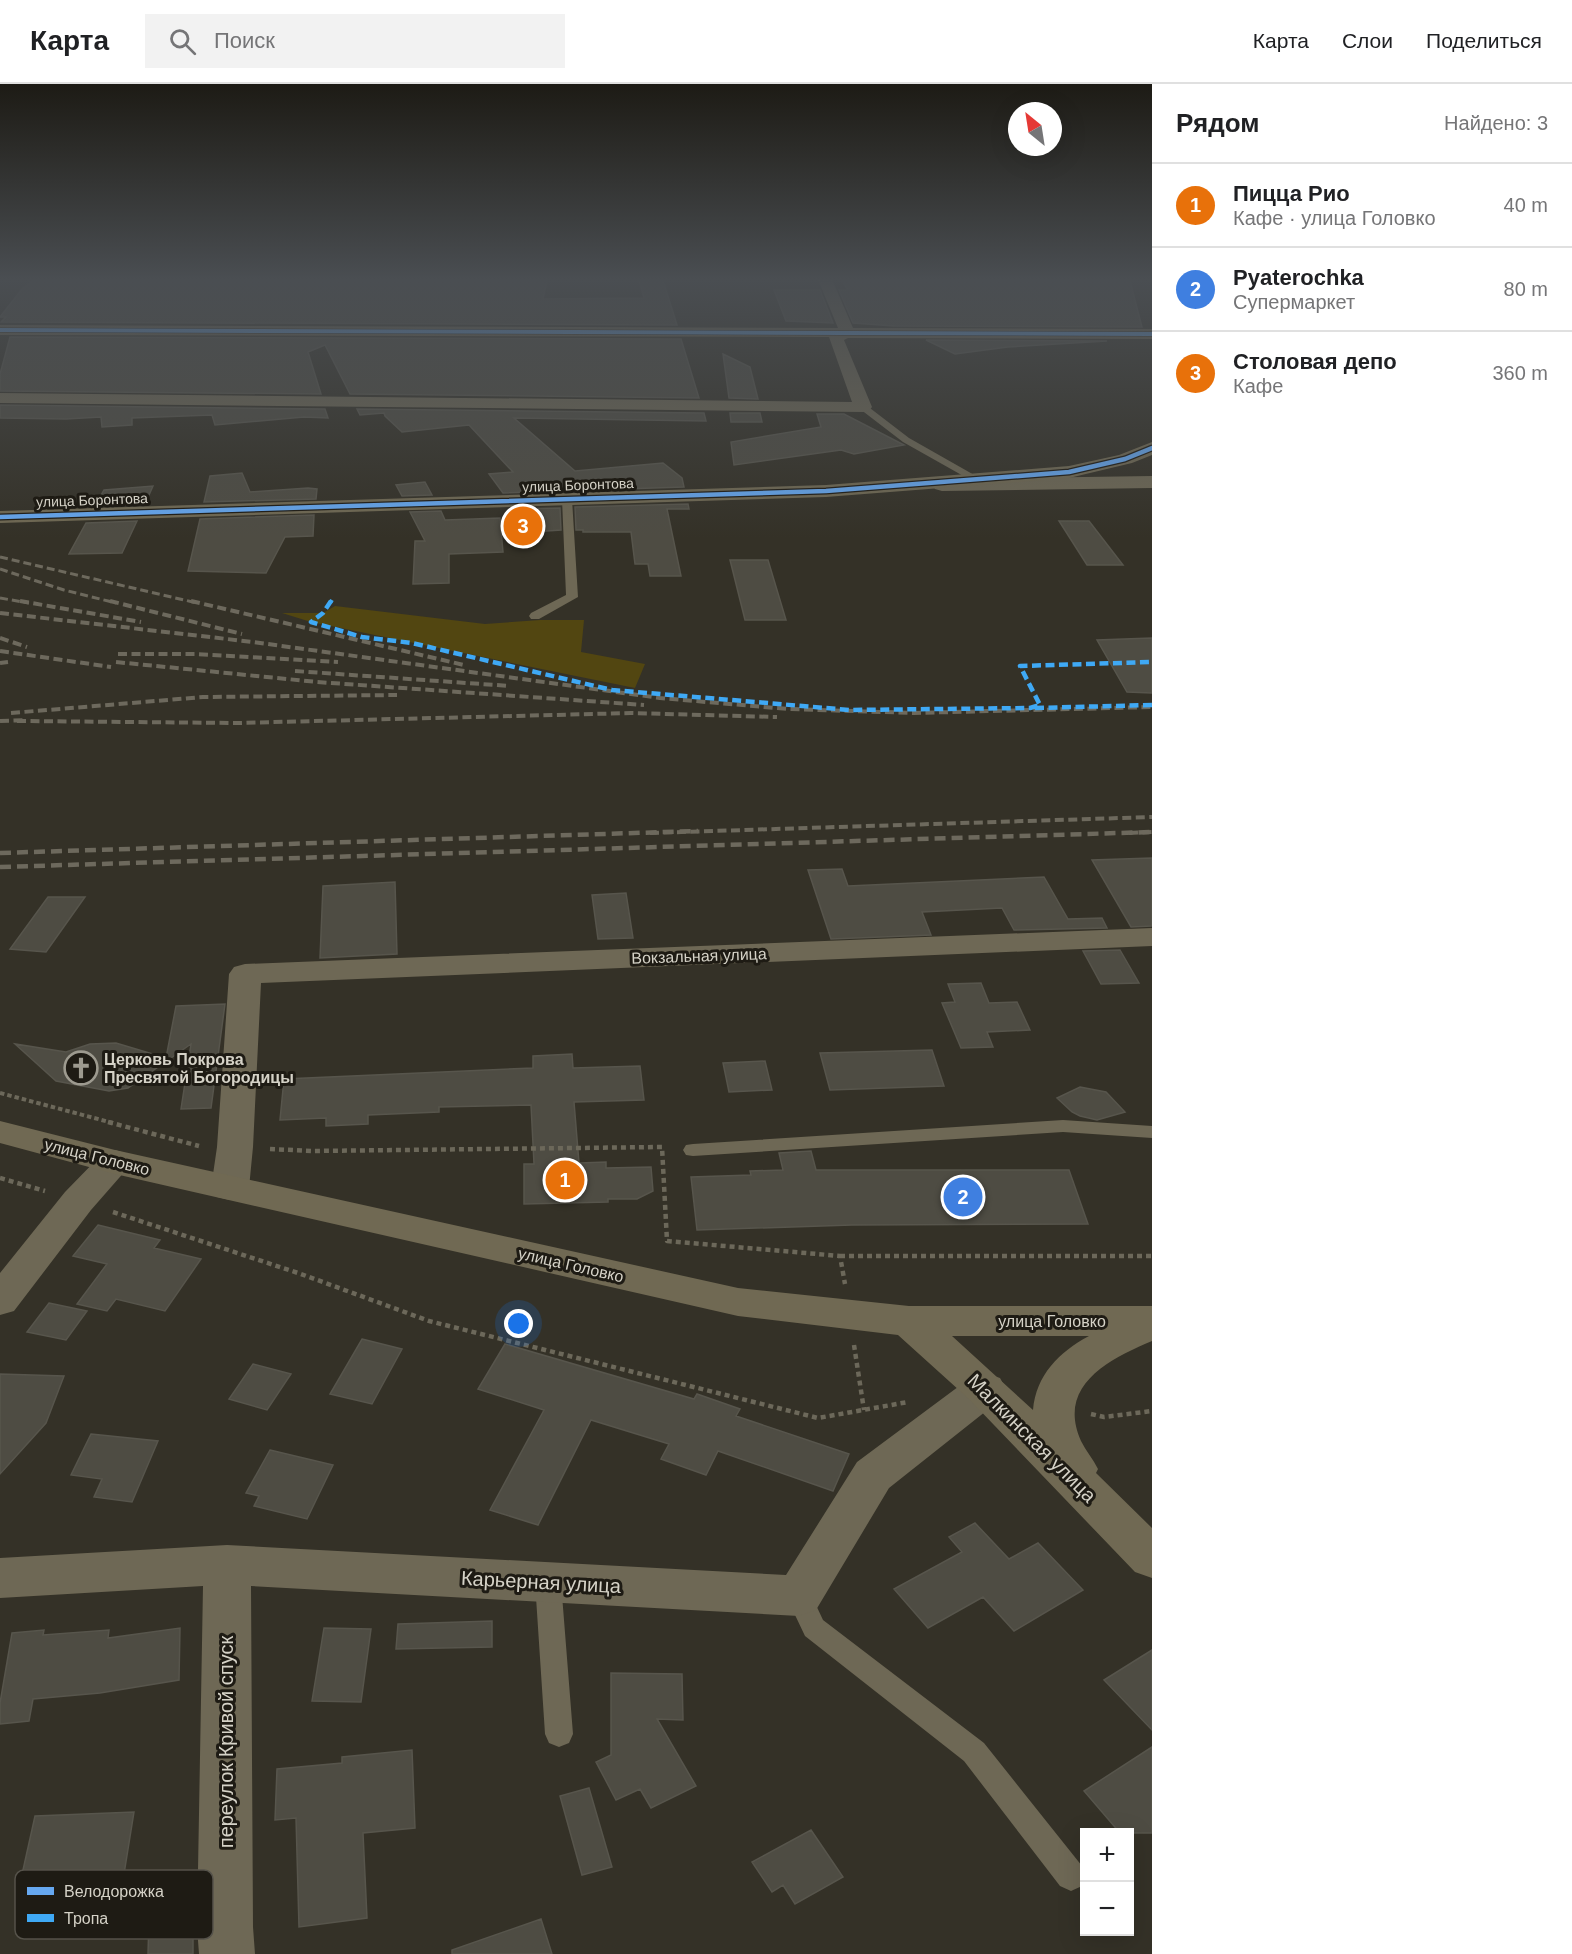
<!DOCTYPE html>
<html lang="ru">
<meta charset="utf-8">
<style>
:root{--surface:#fff;--page:#f2f2f2;--text:#202124;--muted:#757577;--line:#e0e0e0;--accent:#0b8043}
body{margin:0;font-family:Helvetica,sans-serif;background:var(--page);color:var(--text)}
.controls{position:absolute;right:18px;bottom:18px;display:grid;overflow:hidden;border-radius:0px;box-shadow:0 6px 24px #0002}
.controls button{width:54px;height:54px;display:grid;place-items:center;padding:0;border:0;border-bottom:2px solid var(--line);background:var(--surface);color:var(--text);font:30px sans-serif}
.compass{position:absolute;left:1008px;top:18px;width:54px;height:54px;border-radius:50%;background:var(--surface);box-shadow:0 6px 24px #0002;rotate:330deg}
.you{position:absolute;left:519px;top:1240px;width:21px;height:21px;margin:-15px;border:4px solid #fff;border-radius:50%;background:#1a73e8;box-shadow:0 0 0 9px #1a73e833}
.badge{display:grid;place-items:center;width:39px;height:39px;border-radius:50%;background:var(--accent);color:#fff;font-size:20px;font-weight:700}
.pin{position:absolute;translate:-50% -50%;border:3px solid #fff;box-shadow:0 2px 6px #0006}
.list{margin:0;padding:0;list-style:none}
h2{display:flex;justify-content:space-between;align-items:center;height:78px;margin:0;padding:0 24px;font-size:26px}
h2 small{font-size:20px;font-weight:400;color:var(--muted)}
.list li{display:grid;grid-template-columns:39px 1fr auto;gap:18px;align-items:center;box-sizing:border-box;height:84px;padding:0 24px;border-top:2px solid var(--line)}
.list b{display:block;font-size:22px;white-space:nowrap}
.list p{margin:0;font-size:20px;white-space:nowrap;color:var(--muted)}
.list em{font-size:20px;font-style:normal;color:var(--muted)}
.icon{flex:none;width:33px;height:33px;fill:none;stroke:currentColor;stroke-width:2;stroke-linecap:round;stroke-linejoin:round}
.map{position:relative;flex:none;width:1152px;height:1870px;overflow:hidden}
header{display:flex;align-items:center;gap:36px;box-sizing:border-box;height:84px;padding:0 30px;background:var(--surface);border-bottom:2px solid var(--line)}
header strong{font-size:28px}
nav{display:flex;gap:33px;margin-inline-start:auto;font-size:21px}
.search{width:420px;height:54px;background:var(--page);display:flex;align-items:center;gap:15px;box-sizing:border-box;padding:0 21px;border-radius:0px;color:var(--muted);font-size:22px}
main{display:flex}
aside{flex:1;background:var(--surface)}
.map>svg:first-child{display:block}
</style>
<header>
<strong>Карта</strong>
<div class="search"><svg class="icon" aria-label="search" viewBox="0 0 24 24"><circle cx="10" cy="10" r="6"/><path d="M15 15l6 6"/></svg>Поиск</div>
<nav><a>Карта</a><a>Слои</a><a>Поделиться</a></nav>
</header>
<main>
<div class="map">
<svg width="1152" height="1870" viewBox="0 0 1152 1870">
<rect width="100%" height="100%" fill="#343127"/>
<path fill="#524611" d="M335,522L485,540L540,536H584L581,568L645,580L635,604L311,538L282,529H323Z"/>
<path fill="#4e4c43" stroke="#57554c" stroke-width="1.5" d="M38,193L547,197L543,215L644,214L638,193H662L677,241L1,238L6,233H0L22,205Z
M841,195L1130,197L1142,243L894,242L853,239L839,206H848Z
M774,206H820L833,239L786,237Z
M10,253L681,255L699,314L350,310L325,261L308,268L321,310L0,307V290Z
M926,256L1107,257L1008,263L955,270Z
M723,270L750,283L758,315L729,314Z
M0,321L325,325L328,334L304,333L215,341L212,331L132,334V341L102,343L101,333L66,335L0,334Z
M357,325L704,329L706,337L514,334L575,387L663,379L682,394L684,403L503,409L489,390L513,388L469,341L402,348L385,332L384,329L360,331Z
M730,329H760L762,338H731Z
M817,330H844L904,361L854,370L841,366L734,381L731,358L821,343Z
M242,389L250,408L308,404L317,405L316,415L204,418L210,392Z
M425,398L432,411L402,412L396,401Z
M153,402L145,420L95,422L104,406Z
M688,420L689,425H667L681,492H650L648,480H635L631,448H583V446H576L575,423Z
M560,424L561,446L532,448L515,425Z
M441,427L445,436L500,434L503,468L449,470V499L413,500L415,457H425L410,428Z
M314,431L313,452L285,453L266,489L188,487L200,435Z
M137,437L122,469L69,470L86,439Z
M1059,437H1089L1123,481H1087Z
M730,476H768L786,536H745Z
M1152,554V609L1127,608L1097,556Z
M1152,774V842L1131,843L1092,776Z
M842,785L848,802L1044,793L1068,835L1102,834L1107,844L1014,846L1002,824L922,828L931,851L831,855L808,786Z
M395,798L397,870L320,874L323,802Z
M626,809L633,854L598,855L592,811Z
M48,813H85L46,868L10,865Z
M1120,866L1139,899L1101,900L1083,867Z
M981,899L989,919L1017,918L1030,946L987,948L993,963L961,964L942,919L955,918L948,900Z
M225,920L211,1024L181,1025L191,960L128,1004L109,1007L56,997L15,960L66,968L90,960L116,959L166,974L176,922Z
M932,966L944,1002L830,1006L820,969Z
M572,970L573,984L640,982L644,1016L574,1018L579,1079L606,1078V1084L651,1083L653,1107L637,1115H608V1118L524,1120V1080H534L531,1021L439,1023V1028L368,1031V1040L326,1042V1034L280,1036L284,995L533,984V972Z
M765,977L772,1006L729,1008L723,979Z
M1080,1003L1106,1008L1125,1028L1097,1036L1080,1032L1072,1028L1057,1014Z
M811,1067L816,1086H1069L1088,1140L852,1141L697,1146L691,1093L751,1091L750,1087L783,1086L779,1069Z
M98,1141L160,1156L154,1164L201,1175L165,1227L116,1215L107,1227L77,1220L107,1180L73,1172Z
M49,1219L87,1227L66,1256L27,1248Z
M362,1255L402,1265L372,1320L330,1310Z
M505,1260L694,1315L697,1310L740,1325L736,1332L849,1370L833,1407L718,1367L706,1391L661,1375L669,1360L591,1336L538,1441L490,1426L544,1326L478,1305Z
M253,1280L291,1290L267,1326L229,1315Z
M0,1290L64,1292L46,1339L0,1390Z
M91,1350L158,1357L132,1418L94,1413L102,1395L71,1391Z
M270,1366L333,1381L307,1435L254,1422L259,1412L246,1409Z
M975,1439L1009,1475L1038,1459L1083,1506L1014,1547L983,1513L928,1544L894,1505L962,1468L949,1453Z
M492,1537V1563L396,1565L398,1540Z
M180,1544L179,1596L100,1609L33,1615L29,1637L0,1640V1619L12,1549L44,1546L43,1551L109,1546L108,1554Z
M324,1544L371,1545L361,1618L312,1617Z
M1152,1566V1646L1104,1596Z
M611,1589L682,1590L683,1636L657,1635L696,1702L651,1724L640,1705L616,1716L596,1678L611,1671Z
M1152,1663V1749H1120L1084,1707Z
M412,1666L415,1744L363,1749L367,1834L299,1843L296,1734L275,1736L277,1685L342,1679V1673Z
M589,1704L612,1783L582,1791L560,1712Z
M134,1728L124,1790L21,1795L35,1732Z
M811,1746L843,1793L795,1820L783,1801L772,1808L752,1778Z
M193,1829V1870H148L149,1836Z
M541,1835L552,1870H452V1866Z"/>
<g fill="none" stroke-linecap="round" stroke-linejoin="round">
<path stroke="#6c685a" stroke-width="4" stroke-dasharray="4.5 3" stroke-linecap="butt" d="M0,1009L113,1039"/>
<path stroke="#6c685a" stroke-width="4.5" stroke-dasharray="5 4" stroke-linecap="butt" d="M108,1038L199,1062
M270,1065L312,1067L662,1063L667,1157L840,1172L845,1200
M0,1094L45,1107
M113,1128L301,1190L429,1237L818,1334L908,1318
M840,1172H1152
M854,1261L864,1326
M1091,1330L1104,1333L1152,1327"/>
<path fill="#6e6855" fill-rule="evenodd" d="M860,321H866L909,354L983,396L974,398L903,358L860,325Z
M567,412L572,415L578,513L539,535H531L529,532L531,529L566,511L562,415Z
M1063,1036L1152,1042V1054L1063,1048L693,1072L686,1071L683,1066L686,1061L693,1060Z
M548,1487L557,1490L561,1498L573,1650L569,1659L559,1663L549,1659L545,1650L535,1498L539,1490Z
M799,1501L808,1504L823,1536L984,1659L1082,1782L1084,1788L1082,1802L1071,1807L1060,1802L964,1677L805,1552L786,1512L790,1504Z"/>
<path fill="#6e6855" fill-rule="evenodd" d="M817,193H831L853,244L1152,245V255L848,254L844,256L872,323L869,327L863,328L0,319V309L852,318L829,253L0,251V241L838,244Z
M1152,392V404L942,407L935,405L932,401L935,397L942,395Z
M1152,844V862L261,899L253,1063L249,1104L243,1113L230,1116L217,1113L211,1104L217,1063L229,890L234,883L245,880Z
M115,1066L128,1070L133,1078L91,1126L14,1227L0,1231V1189L65,1108L102,1070Z
M985,1289L1000,1294L1006,1305L1000,1316L889,1404L816,1526L799,1532L251,1502L253,1843L255,1870H199L197,1843L203,1502L0,1514V1474L227,1461L786,1491L857,1378L970,1294Z"/>
<path fill="#706953" fill-rule="evenodd" d="M1152,358V371L1132,379L1069,394L826,413L0,439V427L826,401L1069,382L1119,371Z
M0,1037L115,1066L738,1204L909,1222H1152V1257C1110,1275 1056,1301 1081,1357C1086,1367 1093,1375 1098,1385L1096,1389L1152,1444V1494L1135,1488L970,1316L898,1251L738,1232L115,1090L0,1059ZM952,1252H1089C1059,1268 1036,1291 1033,1326Z"/>
<path stroke="#6d695d" stroke-width="3" stroke-dasharray="8 4" stroke-linecap="butt" d="M0,473L197,519
M0,485L64,506L116,519
M0,514L29,519"/>
<path stroke="#6d695d" stroke-width="4" stroke-dasharray="9 4.5" stroke-linecap="butt" d="M20,517L141,538
M110,517L242,550
M191,517L464,581
M0,529L253,558L660,614L788,625L914,629L1152,623
M0,554L27,563
M0,567L111,583
M118,570H195L338,578
M116,578L317,598L644,621
M0,579L8,578
M295,587L510,602
M11,629L203,613L397,611
M0,637L26,636
M17,637L238,639L631,629L777,633
M650,749L1152,733
M1129,749L1152,748"/>
<path stroke="#6d695d" stroke-width="4.5" stroke-dasharray="11 6" stroke-linecap="butt" d="M0,769L698,747
M0,783L1152,748"/>
<path stroke="#3fa9f5" stroke-width="4" stroke-dasharray="8 4" stroke-linecap="butt" d="M330,519L332,516"/>
<path stroke="#3fa9f5" stroke-width="4.5" stroke-dasharray="9 4.5" stroke-linecap="butt" d="M331,517L323,529L311,538L362,553L412,559L612,606L850,626L1030,624L1040,621L1020,582L1152,578
M1035,624L1152,621"/>
<defs>
<path id="cycleway-far1" d="M0,246L1152,250"/>
<path id="cycleway" d="M0,433L826,407L1069,388L1125,375L1152,364"/>
</defs>
<use href="#cycleway-far1" stroke="#1e1b14" stroke-width="5"/>
<use href="#cycleway" stroke="#1e1b14" stroke-width="7"/>
<use href="#cycleway-far1" stroke="#66a8f1" stroke-width="4"/>
<use href="#cycleway" stroke="#66a8f1" stroke-width="4.5"/>
</g>
<linearGradient id="sky" x2="0" y2="1"><stop stop-color="#1d1b15"/><stop offset="0.43" stop-color="#4a4e52"/><stop offset="1" stop-color="#4a4e52" stop-opacity="0"/></linearGradient>
<rect width="1152" height="454" fill="url(#sky)"/>
<defs>
<symbol id="church-ring" viewBox="-11 -11 22 22"><circle r="9.5" fill="#1e1b14" stroke="#9d9a8f" stroke-width="1.5"/><path d="M-1.2-6h2.4v3.5h3.3v2.4h-3.3V6h-2.4V-.1h-3.3v-2.4h3.3Z" fill="#9d9a8f"/></symbol>
</defs>
<g fill-rule="evenodd">
<use href="#church-ring" x="62" y="965" width="38" height="38"/>
</g>
<g text-anchor="middle" dominant-baseline="central" stroke-width="6" stroke-linejoin="round" paint-order="stroke">
<g font-size="14" fill="#d5d2c7" stroke="#1e1b14">
<text transform="translate(578 401) rotate(-2)">улица Боронтова</text>
<text transform="translate(92 416) rotate(-2)">улица Боронтова</text>
</g>
<g font-size="16" fill="#d5d2c7" stroke="#1e1b14">
<text transform="translate(699 872) rotate(-2)">Вокзальная улица</text>
<text transform="translate(97 1073) rotate(14)">улица Головко</text>
<text transform="translate(571 1181) rotate(13)">улица Головко</text>
<text x="1052" y="1237">улица Головко</text>
</g>
<g font-size="16" font-weight="bold" fill="#d5d2c7" stroke="#1e1b14" text-anchor="start">
<text x="104" y="975">Церковь Покрова<tspan x="104" dy="18">Пресвятой Богородицы</tspan></text>
</g>
<g font-size="20" fill="#d5d2c7" stroke="#1e1b14">
<text transform="translate(1032 1354) rotate(45)">Малкинская улица</text>
<text transform="translate(541 1498) rotate(3)">Карьерная улица</text>
<text transform="translate(226 1658) rotate(-90)">переулок Кривой спуск</text>
</g>
</g>
<rect x="15" y="1786" width="198" height="69" rx="9" fill="#1e1b14" stroke="#55524a" stroke-width="1.5"/>
<rect x="27" y="1803" width="27" height="8" fill="#66a8f1"/>
<rect x="27" y="1830" width="27" height="8" fill="#3fa9f5"/>
<g font-size="16" fill="#d5d2c7">
<text x="64" y="1813">Велодорожка</text>
<text x="64" y="1840">Тропа</text>
</g>
</svg>
<div class="controls">
<button>+</button>
<button>−</button>
</div>
<svg class="compass" viewBox="-18 -18 36 36"><path d="M0-13l5 13h-10z" fill="#e53935"/><path d="M0 13l5-13h-10z" fill="#757577"/></svg>
<div class="you"></div>
<div class="pin badge" style="left:565px;top:1096px;background:#e8710a">1</div>
<div class="pin badge" style="left:963px;top:1113px;background:#3f7fe0">2</div>
<div class="pin badge" style="left:523px;top:442px;background:#e8710a">3</div>
</div>
<aside>
<h2>Рядом<small>Найдено: 3</small></h2>
<ul class="list">
<li><span class="badge" style="background:#e8710a">1</span><div><b>Пицца Рио</b><p>Кафе · улица Головко</p></div><em>40 m</em></li>
<li><span class="badge" style="background:#3f7fe0">2</span><div><b>Pyaterochka</b><p>Супермаркет</p></div><em>80 m</em></li>
<li><span class="badge" style="background:#e8710a">3</span><div><b>Столовая депо</b><p>Кафе</p></div><em>360 m</em></li>
</ul>
</aside>
</main>
